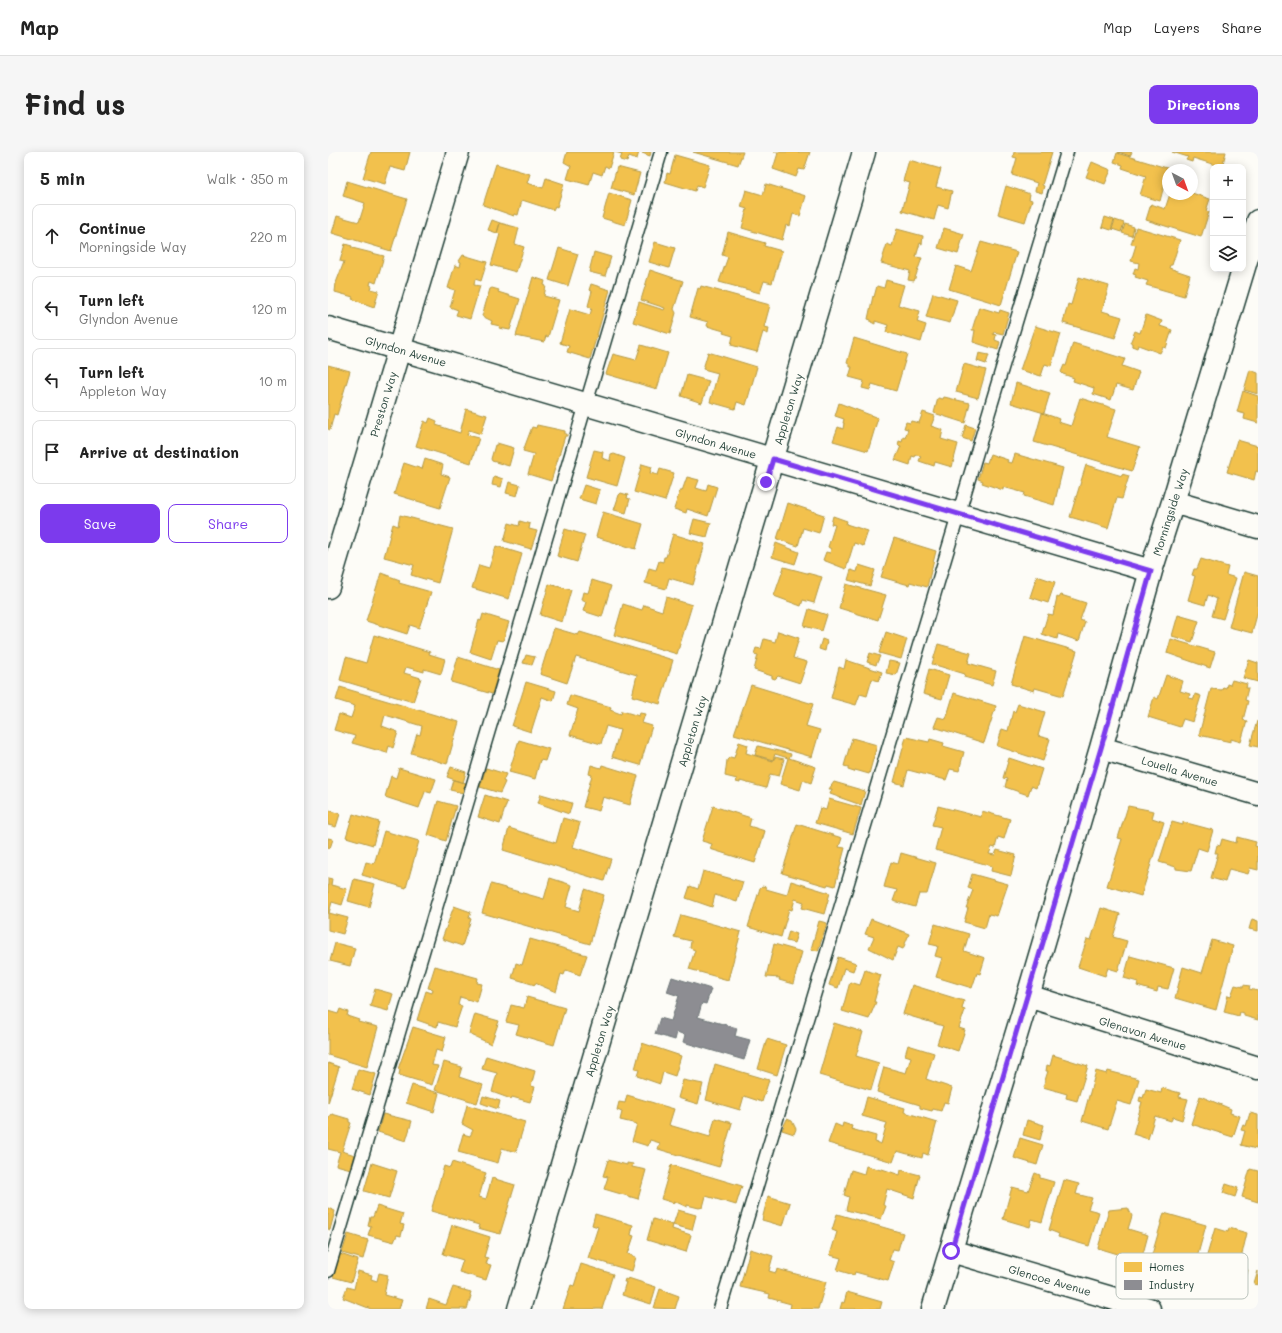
<!DOCTYPE html>
<meta charset="utf-8">
<style>
:root{--surface:#fff;--page:#f6f6f6;--text:#222;--muted:#767676;--line:#e0e0e0;--accent:#7c3aed}
body{margin:0;font-family:Mali,sans-serif;background:var(--page);color:var(--text)}
.controls{position:absolute;right:12px;top:12px;display:grid;overflow:hidden;border-radius:8px;box-shadow:0 2px 10px #0003}
.controls button{width:36px;height:36px;display:grid;place-items:center;padding:0;border:0;border-bottom:1px solid var(--line);background:var(--surface);color:var(--text);font:20px sans-serif}
.compass{position:absolute;left:834px;top:12px;width:36px;height:36px;border-radius:50%;background:var(--surface);box-shadow:0 2px 10px #0003;rotate:139deg}
.stop{position:absolute;width:12px;height:12px;margin:-9px;border:3px solid #7c3aed;border-radius:50%;background:#fff}
.stop.end{background:#7c3aed;border-color:#fff;box-shadow:0 1px 4px #0008}
.list{margin:0;padding:0;list-style:none}
h2{display:flex;justify-content:space-between;align-items:center;height:52px;margin:0;padding:0 16px;font-size:17px}
h2 small{font-size:13px;font-weight:400;color:var(--muted)}
.list li{display:grid;grid-template-columns:26px 1fr auto;gap:12px;align-items:center;box-sizing:border-box;height:64px;margin:0 8px 8px;padding:0 8px;border:1px solid var(--line);border-radius:8px}
.list b{display:block;font-size:15px;white-space:nowrap}
.list p{margin:0;font-size:13px;white-space:nowrap;color:var(--muted)}
.list em{font-size:13px;font-style:normal;color:var(--muted)}
.actions{display:flex;gap:8px;padding:12px 16px}
.actions a{flex:1;padding:9px 0;border:1px solid var(--accent);border-radius:8px;text-align:center;font-size:14px;color:var(--accent)}
.actions .main{background:var(--accent);color:#fff}
.icon{flex:none;width:22px;height:22px;fill:none;stroke:currentColor;stroke-width:2;stroke-linecap:round;stroke-linejoin:round}
.map{position:relative;flex:none;width:930px;height:1157px;overflow:hidden;border-radius:8px}
header{display:flex;align-items:center;gap:24px;box-sizing:border-box;height:56px;padding:0 20px;background:var(--surface);border-bottom:1px solid var(--line)}
header strong{font-size:19px}
nav{display:flex;gap:22px;margin-inline-start:auto;font-size:14px}
.intro{display:flex;align-items:center;justify-content:space-between;box-sizing:border-box;height:96px;padding:0 24px}
h1{margin:0;font-size:28px}
.button{padding:10px 18px;border-radius:8px;background:var(--accent);color:#fff;font-size:14px;font-weight:700}
main{display:flex;gap:24px;padding:0 24px}
aside{flex:1;background:var(--surface);border-radius:8px;box-shadow:0 2px 10px #0003}
.map>svg:first-child{display:block}
</style>
<header>
<strong>Map</strong>
<nav><a>Map</a><a>Layers</a><a>Share</a></nav>
</header>
<div class="intro"><h1>Find us</h1><a class="button">Directions</a></div>
<main>
<aside>
<h2>5 min<small>Walk · 350 m</small></h2>
<ul class="list">
<li><svg class="icon" aria-label="ahead" viewBox="0 0 24 24"><path d="M12 20V5M6 11l6-6 6 6"/></svg><div><b>Continue</b><p>Morningside Way</p></div><em>220 m</em></li>
<li><svg class="icon" aria-label="left" viewBox="0 0 24 24"><path d="M17 20v-9H6M10 6l-5 5 5 5"/></svg><div><b>Turn left</b><p>Glyndon Avenue</p></div><em>120 m</em></li>
<li><svg class="icon" aria-label="left" viewBox="0 0 24 24"><path d="M17 20v-9H6M10 6l-5 5 5 5"/></svg><div><b>Turn left</b><p>Appleton Way</p></div><em>10 m</em></li>
<li><svg class="icon" aria-label="arrive" viewBox="0 0 24 24"><path d="M6 21V4h12l-3 4 3 4H6"/></svg><div><b>Arrive at destination</b></div></li>
</ul>
<div class="actions"><a class="main">Save</a><a>Share</a></div>
</aside>
<div class="map">
<svg width="930" height="1157" viewBox="0 0 930 1157">
<rect width="100%" height="100%" fill="#fdfcf7"/>
<filter id="ink" filterUnits="userSpaceOnUse"><feTurbulence type="fractalNoise" baseFrequency=".025" numOctaves="2"/><feDisplacementMap in="SourceGraphic" scale="8" xChannelSelector="R" yChannelSelector="G"/><feConvolveMatrix kernelMatrix="1 2 1 2 8 2 1 2 1" color-interpolation-filters="sRGB"/></filter>
<g filter="url(#ink)">
<path fill="#f2c14e" stroke="#b39946" d="M43,0H82L77,19L62,15L57,32L35,26Z
M239,0H286L281,16L277,14L274,23L265,20L261,33L239,27L243,14L236,10Z
M287,0H311L309,7L301,4L299,10L292,8L294,2Z
M315,0H323L322,4L314,1Z
M365,0H415L410,13Z
M446,0H482L476,18L471,17L468,25L445,17L450,1Z
M686,0H724L714,33L716,34L714,41L707,39L709,31L684,23L689,6L685,5Z
M790,0H804L802,4Z
M844,0H898L894,15L865,6L864,10L858,8L860,5Z
M789,1L842,17L840,18L832,49L812,43L818,24L794,16L795,13L786,10Z
M347,3L382,13L375,35L369,33L367,39L337,30L339,21L342,22Z
M581,8L613,17L608,35L624,39L620,56L610,53L606,68L574,59L582,31L575,29Z
M764,10L783,18L777,32L758,25Z
M168,12L202,22L199,31L215,36L218,26L236,32L229,55L227,54L225,58L194,48L190,63L186,62V64L155,53Z
M289,15L312,21L306,43L283,36Z
M19,29L79,47L63,99L4,81L9,64L31,70L37,51L15,44Z
M438,32L478,44L472,64L465,62L462,74L458,73L454,88L414,76L419,57L413,55L418,38L435,43Z
M678,34L702,42L701,47L704,48L697,70L670,62Z
M281,41L304,48L297,73L274,66Z
M864,41L882,47L878,59L881,60L873,85L818,68L823,52L837,57L842,42Z
M777,65L786,68L783,78L774,75Z
M164,68L172,71L169,81L160,78Z
M787,68L796,71L793,80L784,77Z
M172,71L191,76L187,92L196,95L188,120L163,113L172,82L169,81Z
M797,72L806,75L804,84L794,81Z
M808,75L852,88L844,113H842L841,116L862,123L856,144L818,133L820,129L807,125L808,123L805,122L807,116L810,117L811,111L803,109L808,93L803,92Z
M616,76L636,82L630,102L610,96Z
M569,77L595,84L594,92L592,91L588,105L594,106L586,129L580,128L582,119L553,111L559,92L564,94Z
M400,80L437,91L436,94L454,99L444,131L436,129L432,141L391,130L400,105L394,103Z
M327,90L347,96L341,116L321,110Z
M653,90L689,100L673,153L621,137L628,114L643,119Z
M17,92L24,94V96L56,104L48,131L43,129L42,133L44,134L43,137L51,139L46,155L24,147L25,145L7,140L8,131L16,110L12,109Z
M231,96L250,102L240,134L221,128Z
M266,100L283,105L277,124L261,120Z
M135,103L159,110L153,129L147,127L146,133L152,134L142,167L128,163L130,158L122,155L127,138L120,136L127,113L132,115L133,110L131,109Z
M322,118L355,129L346,157L348,161L342,182L305,170L311,150L336,158L337,156L313,148Z
M205,125L217,129L216,133L218,134L216,144L231,148L220,185L218,184L216,190L188,184Z
M751,125L781,134L774,159L794,165L787,186L735,171L740,152L743,153Z
M558,128L576,133L570,153L592,159L589,170L598,173L593,190L558,180L560,173L547,169V172L543,170V168L540,167L545,144L546,145L549,134L556,136Z
M263,132L282,138L262,207L239,200L241,194L232,191L242,157L262,163L264,156L260,154L264,139L261,138Z
M373,134L442,153L436,175L441,176L440,182L435,180L429,200L403,193L405,184L395,181L396,179L379,174L380,170L362,165L370,136L372,137Z
M164,136L171,138L170,140L192,147L182,178L171,176L172,174L163,172L164,169L154,164L162,137Z
M605,141L629,148L622,171L598,165Z
M651,155L671,161L672,158L681,161L675,182L666,180L665,182L668,183L667,188L672,190L670,198L645,190L647,178H644Z
M818,163L834,169L832,174L844,178L838,196L835,195L832,201L810,193L809,196L804,194V191H802L807,179L812,181Z
M707,174L733,182L723,214L717,212L713,224L692,218Z
M526,186L579,202L568,239L544,232L542,238L534,236L536,229L521,225L524,215H522V213L519,211Z
M745,191L797,207L794,214L811,220L805,238L788,233L783,248L765,242L766,236L745,229L746,226L735,222L733,220L736,213L738,214Z
M313,193L340,201L329,237L278,222L285,202L308,208Z
M380,200L429,215L418,253L409,250L407,257L382,250L390,221L375,217Z
M651,201L661,203L658,212L649,209Z
M636,212L658,218L650,246L628,240Z
M0,213L22,219L9,263L6,262L2,278L0,277Z
M922,218L930,221V242L916,238Z
M359,223L381,229L374,251L353,244Z
M688,231L722,241L716,261L683,251Z
M915,239L930,244V271L916,267L917,262L909,260Z
M616,245L642,251L637,271L606,261L610,246L615,247Z
M752,246L788,257L779,285L812,295L804,319L706,290L714,261L726,265L731,267L730,270L743,274Z
M511,251L550,266L540,299L505,289L510,275L515,277L516,271H515L516,267L507,264Z
M138,257L159,263L153,282L141,278L139,283L151,286L143,311L88,294L96,269L100,271L102,266L109,269L108,273L132,281Z
M595,260L607,264L603,274L615,278L613,287L630,292L624,315L607,310L606,314L591,309L593,304L588,303L587,305L584,304L582,313L567,308L573,294L570,293L571,289L574,290L575,285L577,286L580,277L576,276L578,270L582,271L583,269L591,271Z
M209,273L237,279V282H239V284H237L223,329L200,322L206,302L195,299L204,275L208,276Z
M638,273L647,276L643,289L634,286Z
M909,288L930,294V320L928,319L926,328L899,320Z
M169,291L186,296L181,314L164,309L163,307L167,293H169Z
M266,298L275,300L274,306L283,309L282,307L283,303L286,302L297,306L289,334L258,325Z
M662,302L680,308L679,310L684,311L687,302L735,316L726,353L696,344L697,341L675,335V338L654,331L655,329L650,327L655,310L659,311Z
M97,307L115,313L113,322L122,325L112,356L66,342L76,311L94,317Z
M314,312L324,315L322,321L330,323L332,317L346,321L337,349L306,340Z
M758,313L794,324V322L801,324L794,347L789,346L780,376L742,365Z
M166,324L175,327L173,335L164,333Z
M359,325L371,328L368,336L378,339L380,332L389,335L380,364L359,357L358,361L346,357L352,339H354Z
M181,330L192,333L189,344L178,341Z
M256,333L272,338L268,352L251,347Z
M293,341L300,343L299,346L302,347L298,361L286,358L291,343Z
M460,351L496,363L491,381L475,376L470,394L449,387Z
M275,360L315,372L308,397L268,385Z
M72,363L125,377L110,431L83,423L86,413L56,405L65,372L70,374Z
M505,364L519,369L518,372L540,379L535,394L526,391L518,417L495,408L498,400L502,401L503,397L500,395L507,373L503,372Z
M366,367L383,371L379,385L362,381Z
M192,369L202,372L201,377L209,379L203,397L176,389L181,371L191,374Z
M237,377L257,383L249,410L229,404Z
M345,382L377,392L365,433L341,426L338,437L317,431L321,416L328,418L331,409L335,410L336,405H338Z
M566,386L608,399L599,435L582,430L581,433L553,425Z
M448,391L471,400L467,412L444,405Z
M168,394L194,402L181,447L144,436L151,413L161,416Z
M873,407L900,415L898,423L908,426L895,467L884,464L889,447L880,443L877,453L860,448L867,424L864,423L866,417H869Z
M531,413L547,418L542,434L520,428L523,418L529,420Z
M456,415L494,425L486,451L475,448L473,454L446,444Z
M916,420L930,424V459L924,481L901,475Z
M53,421L72,428L71,431L103,440L91,476L82,473L79,482L38,469Z
M709,424L727,430L720,451L702,445Z
M264,428L283,434L274,465L255,459L258,450L253,448L255,440L260,441Z
M221,432L243,438L234,470L212,463Z
M518,432L558,443L550,468L511,456Z
M733,443L758,451L752,468L757,470L751,489L730,482L729,487L714,482L720,462L725,463L729,445L731,446Z
M338,445L364,453L349,502L286,483L295,452L314,458L316,453L334,459Z
M481,457L499,463L494,479L476,474Z
M155,462L181,470L175,489L169,488L163,507L142,500L151,468L153,469Z
M850,463L871,469L864,490L844,484Z
M226,476L250,483L252,480L345,508L332,552L304,544L309,523L248,505L239,531L212,522Z
M450,479L471,486L465,506L479,510L472,531L450,524L447,527L444,526V524L426,518L430,503L426,502L428,496L433,497L436,487L447,490Z
M558,480L579,487L573,507L551,501Z
M46,483L102,500L101,502L117,507L113,522L96,517V520L78,515L76,521L93,526L85,550L12,528L18,505L38,511Z
M697,484L749,499L735,544L707,536L706,539L683,532Z
M494,487L499,489L497,499L491,497Z
M843,487L887,500L882,516L839,501Z
M610,492L643,501L640,511L668,519L664,533L636,525L637,522L604,512Z
M542,501L552,504L548,513L539,510Z
M198,503L207,505L204,513L195,511Z
M130,505L171,518L164,542L123,530Z
M518,508L554,520L551,529L544,527L539,544L532,542L528,553L503,546L511,515L516,517Z
M921,508L930,511V530L915,526Z
M561,509L572,511L568,523L558,521Z
M601,517L621,523L614,547L595,542Z
M838,523L855,529L852,539L862,542L861,546L866,547L867,542L873,544L865,570L855,567L852,575L820,565L826,545L830,547Z
M904,528L919,532L918,536H920L917,548L920,549L915,568L919,569L913,590L903,587V590L871,583L883,537L894,538L895,535L898,536L899,532L902,533Z
M198,530L228,539L225,549L214,545L203,580L184,574Z
M423,533L485,552L478,574L492,578L484,605L406,582Z
M12,535L131,570L119,612L83,601L89,582L92,583L94,574L57,563L54,574L70,580L65,596L61,594L59,601L24,591L27,584L6,578L11,562L23,566L27,554L8,548Z
M626,541L668,554L656,591L606,575L610,565L618,567Z
M242,543L283,555L282,558L293,562L294,559L311,564L312,561L317,562L314,571L324,574L312,613L284,605L292,578L278,574L273,592L242,583L250,557L239,553Z
M690,552L717,560L710,584L722,587L715,609L669,594L674,577L680,579L685,559L687,560Z
M929,569L930,570V595L922,593Z
M578,585L601,590L602,587L616,591L615,594L636,600L631,619L622,617L618,628L580,618L576,633L566,630Z
M524,586L549,593L541,622L527,618L526,620L520,618V615L516,614Z
M191,588L221,597L217,609L212,608L207,627L181,620Z
M411,590L420,593L418,601L445,609L447,605L456,607L451,624L442,622L438,636L412,629V631L408,630L409,627L397,624L399,608L402,605L406,606Z
M430,594L463,602L461,606L488,615L483,631L475,628L472,638L452,632L460,606L447,602L445,608L427,603Z
M681,606L714,617L708,636L703,634L700,643L677,635L679,627L675,626Z
M263,613L273,616L274,613L310,624L302,653L275,645L271,659L255,655L264,623L261,622Z
M123,615L138,620L135,631L119,625Z
M71,616L108,627L103,641L96,639L97,640L91,656L57,645L63,624L68,626Z
M158,616L178,622L175,629L177,630L172,641L152,635Z
M125,628L138,631L135,641L122,638Z
M506,630L537,639L533,653L502,642L504,637H501Z
M213,642L244,651L241,662L210,651Z
M157,643L179,650L172,672L150,665Z
M501,647L533,656L525,682L487,671L492,656L498,658Z
M110,649L128,654L118,689L100,683Z
M385,654L423,666L421,674L437,679L427,711L382,697L384,692L374,689Z
M610,654L653,665L654,659L682,667L676,687L670,685L667,696L664,695L661,702L667,703L669,698L688,703L683,724L663,719L664,714L607,698L613,675L604,673Z
M800,654L826,659L824,666L836,670L813,744L779,734L794,687L790,686Z
M0,658L12,662L8,675L0,673Z
M25,662L51,670L45,693L18,685Z
M235,666L252,671L245,695L283,707L276,729L175,698L181,676L228,691Z
M844,670L855,673V670L885,678L879,699L870,696L863,719L848,717V715L831,710Z
M469,672L514,686L511,695L517,696L507,734L500,732L499,734L454,721Z
M56,679L91,689L78,736L34,723L38,710L46,712Z
M909,685L928,690L927,694L930,695V718L922,716L920,722L901,717L897,730L883,726L890,701H887L889,693L892,694L894,687L908,691Z
M0,686L5,687L2,696H0Z
M573,701L608,711L599,742H591L587,755L565,749L569,738L556,735L563,710L570,712Z
M375,719L415,730L409,750L387,743L384,755L358,746L362,734L370,737Z
M644,722L680,732L669,764L661,762L657,776L636,770L640,756H638L645,738L640,736Z
M0,726L4,727L3,733L19,737L14,753L4,750L1,761L20,766L15,782L0,778Z
M222,726L244,733L238,755L251,759L257,737L276,743L262,792L154,761L163,732L216,747Z
M26,727L47,732L41,755L20,749Z
M463,729L502,741L496,762L474,756L476,750L467,747L464,758L461,757L453,785L420,775L432,736L434,734L438,735V737L459,743Z
M126,754L143,760L141,766L143,767L134,794L114,787Z
M773,756L792,762L785,785L799,789L790,819L780,816L777,824L750,815L759,787L763,788Z
M353,763L413,780L400,828L361,817L367,798L362,796L363,789L346,785Z
M543,767L581,782L575,797L570,795L565,808L541,796L546,785L537,782Z
M924,767L930,769V779L921,777Z
M491,769L499,771L490,799L483,797Z
M607,772L641,782L636,799L657,806L652,822L649,821L644,836L608,825L614,806L607,804L610,794L601,792Z
M461,779L469,782L466,791L458,789Z
M202,787L259,803L252,823L238,818L236,823L233,822L228,840L207,831V833L184,826L188,811L194,813Z
M884,788L905,794L888,858L847,846L855,815L874,821Z
M7,791L27,796L22,814L2,809Z
M446,792L474,800L465,832L451,828L452,826L438,825Z
M802,804L846,816L840,837L830,835L829,840L809,834L810,830L796,826Z
M510,805L528,811L525,819L516,816L510,836L501,833Z
M107,814L150,826L149,831L154,832L149,850L132,845L130,853L134,854L127,875L110,870L109,875L89,868L98,839L104,841L105,837L100,836Z
M537,818L553,823L548,839H549L546,850H548L541,867L514,859L522,830L532,833Z
M584,833L636,849L634,857L637,858L631,876L637,878L630,899L609,892L615,874L575,862Z
M907,833L915,835V833L922,834L921,837L930,839V868L916,864V861L912,860L911,864L896,860L900,843L903,844Z
M47,837L65,842L60,859L42,854Z
M199,845L237,856L226,893L188,882L191,873L178,870L183,853L196,856Z
M12,857L20,860L19,864L31,868L30,870L50,875L39,915L0,903V859L10,862Z
M147,862L171,869L163,892L141,882Z
M506,871L535,880L528,904L551,911L543,938L491,923Z
M85,875L118,885L114,900L108,898L104,913L110,914L104,933L71,923L72,918L70,917Z
M439,887L458,893L449,923L430,917Z
M314,891L353,904L347,924L335,920L332,932L309,924L311,918L307,917Z
M580,893L606,901L598,927L624,936L620,951L616,950L613,959L605,957L604,959L592,956V953L549,940L556,915L578,921L583,905L577,903Z
M725,903L760,914L749,949L738,946L739,942L715,935L720,919H718L719,913L722,914Z
M158,904L207,919L203,934L207,935L202,950L184,945L183,947L164,940L169,921L154,917Z
M116,910L134,915L131,925L155,933L149,951L107,938Z
M0,911L11,915L0,951Z
M387,912L441,928L434,950L416,944L412,958L378,948Z
M30,917L48,922L42,943L24,937Z
M768,919L779,922L780,919L811,927L803,953L789,949L780,977L754,969Z
M355,928L375,932L370,952L350,946Z
M84,933L111,941L106,960L78,951Z
M834,936L852,941L851,945L860,947L854,968L845,965L843,969L827,964L820,987L805,982L814,950L811,949L812,945L815,946L818,937L833,941Z
M299,943L346,957L341,973L382,985L387,966L404,971L391,1015L330,997L332,991L322,988L320,994L304,989L309,972L292,968L294,960L289,958L291,950L297,951Z
M155,944L172,949L170,957L153,951Z
M872,944L903,957L902,961L912,964L905,985L863,972Z
M539,945L577,956L576,960L609,970L600,1003L595,1001L594,1006L569,999L565,1010L500,991L507,972L514,975L515,971L524,974L523,977L548,984L547,990L553,992L559,971L534,964Z
M139,953L197,970L188,1000L174,996L170,1011L130,1000L135,982L142,984L145,978L134,972Z
M922,961L930,963V993L928,997L913,993L917,979L913,978L915,973L918,974Z
M4,962L21,967V970L23,971L14,999L27,1003L23,1017L8,1013L12,1000L0,997V967Z
M55,962L84,969L78,989L50,980Z
M459,967L464,969L468,977L466,982L454,978Z
M699,968L716,973L712,988L695,983Z
M692,986L715,993L709,1013L686,1006Z
M280,1008L299,1013V1011L305,1012L304,1015L318,1018L310,1047L276,1037L280,1025L275,1024Z
M124,1010L158,1021L151,1045L158,1047L164,1026L187,1033L172,1082L150,1076L151,1073L103,1059L116,1014L122,1016Z
M44,1011L69,1019L61,1046L36,1039Z
M343,1013L414,1034L408,1053L378,1044L375,1055L371,1056L359,1053V1055L346,1049V1051L333,1047Z
M538,1014L553,1018L554,1017L572,1023L573,1018L592,1023L586,1046L559,1037L555,1053L558,1054L553,1067L518,1058L521,1045L516,1043L523,1018L536,1022Z
M922,1017L930,1019V1050L914,1045Z
M707,1021L712,1023V1026L726,1030L714,1070L704,1067L702,1075L675,1067L684,1035L700,1039Z
M736,1028L751,1032L748,1042L764,1046L760,1057L771,1060L761,1094L730,1085L731,1082L721,1078Z
M898,1032L910,1036L907,1045L895,1041Z
M440,1044L462,1051L455,1074L434,1068Z
M49,1054L75,1062L72,1072L76,1073L73,1084L69,1083L66,1090L40,1083L43,1074L40,1073L42,1065H45Z
M0,1056L7,1059L2,1078L0,1077Z
M800,1056L804,1064L800,1077L820,1083L813,1109L770,1096L781,1058Z
M350,1058L368,1063L364,1078L345,1073Z
M836,1061L878,1073L864,1124L835,1116L836,1110L823,1106Z
M267,1062L305,1073L303,1083L306,1084L300,1102L308,1105L304,1119L260,1106L270,1075L264,1073Z
M509,1062L575,1081L570,1098L565,1097L561,1108L566,1110L560,1129L527,1120L526,1123L509,1118L513,1106L502,1103L509,1080L504,1078Z
M325,1067L345,1073L344,1077L363,1083L358,1100L319,1088Z
M124,1073L162,1085L156,1105L160,1106L158,1112L163,1113L158,1128L131,1120L135,1108L115,1102Z
M887,1076L900,1080L901,1076L919,1081L911,1115L920,1118L914,1139L872,1127Z
M20,1082L40,1088L35,1107L14,1101Z
M422,1097L445,1104L441,1119L448,1121L449,1117L498,1130L490,1157H462L463,1152L441,1146L442,1142L412,1135Z
M12,1102L30,1108L23,1130L5,1125Z
M253,1112L285,1122L274,1157H235L243,1133L246,1134Z
M30,1119L44,1123L43,1127L49,1129L51,1121L60,1123L56,1143L74,1148L71,1157H43L15,1146L19,1135L26,1137Z
M930,1119V1133L926,1132Z
M300,1126L328,1135L323,1152L294,1143L298,1130H296L297,1127L299,1128Z
M125,1135L143,1140L142,1143L143,1144L139,1157H98L101,1147L118,1153Z
M332,1137L351,1144L347,1157L326,1156Z
M519,1140L554,1150L552,1157H512L514,1150L516,1151Z"/>
<path fill="#8d8d92" stroke="#6c7576" d="M344,825L383,837L378,852L374,851L370,865L409,876L407,884L422,888L416,908L355,890L357,883L349,880L347,888L327,882L332,866L343,869L351,844L339,840Z"/>
<g fill="none" stroke-linecap="round" stroke-linejoin="round">
<defs>
<path id="lane" d="M0,1119L333,0
M392,1157L739,0"/>
<path id="street" d="M0,176L823,419
M845,350L930,375
M0,435L130,0
M773,596L930,642
M700,844L930,916
M623,1099L821,1157
M191,1157L536,0
M605,1157L700,844L773,596L823,419L845,350L930,69"/>
</defs>
<use href="#lane" stroke="#1f3d34" stroke-width="15"/>
<use href="#street" stroke="#1f3d34" stroke-width="25"/>
<use href="#lane" stroke="#fdfcf7" stroke-width="12"/>
<use href="#street" stroke="#fdfcf7" stroke-width="22"/>
</g>
</g>
<g fill="none" stroke-linecap="round" stroke-linejoin="round" filter="url(#ink)">
<path stroke="#7c3aed" stroke-width="5" d="M438,330L445,307L823,419L773,596L623,1099"/>
</g>
<g text-anchor="middle" dominant-baseline="central" stroke-width="4" stroke-linejoin="round" paint-order="stroke">
<g font-size="11" fill="#1f3d34" stroke="#fdfcf7">
<text transform="translate(78 199) rotate(16)">Glyndon Avenue</text>
<text transform="translate(55 252) rotate(-73)">Preston Way</text>
<text transform="translate(460 257) rotate(-73)">Appleton Way</text>
<text transform="translate(388 291) rotate(16)">Glyndon Avenue</text>
<text transform="translate(842 360) rotate(-72)">Morningside Way</text>
<text transform="translate(364 579) rotate(-73)">Appleton Way</text>
<text transform="translate(852 619) rotate(17)">Louella Avenue</text>
<text transform="translate(815 881) rotate(17)">Glenavon Avenue</text>
<text transform="translate(271 889) rotate(-73)">Appleton Way</text>
<text transform="translate(722 1128) rotate(16)">Glencoe Avenue</text>
</g>
</g>
<rect x="788" y="1101" width="132" height="46" rx="6" fill="#fdfcf7" stroke="#bac3bc" stroke-width="1"/>
<rect x="796" y="1110" width="18" height="10" fill="#f2c14e"/>
<rect x="796" y="1128" width="18" height="10" fill="#8d8d92"/>
<g font-size="11" fill="#1f3d34">
<text x="821" y="1119">Homes</text>
<text x="821" y="1137">Industry</text>
</g>
</svg>
<div class="controls">
<button>+</button>
<button>−</button>
<button><svg class="icon" aria-label="layers" viewBox="0 0 24 24"><path d="M12 4l9 5-9 5-9-5zM3 14l9 5 9-5"/></svg></button>
</div>
<svg class="compass" viewBox="-18 -18 36 36"><path d="M0-13l5 13h-10z" fill="#e53935"/><path d="M0 13l5-13h-10z" fill="#767676"/></svg>
<div class="stop" style="left:623px;top:1099px"></div>
<div class="stop end" style="left:438px;top:330px"></div>
</div>
</main>
